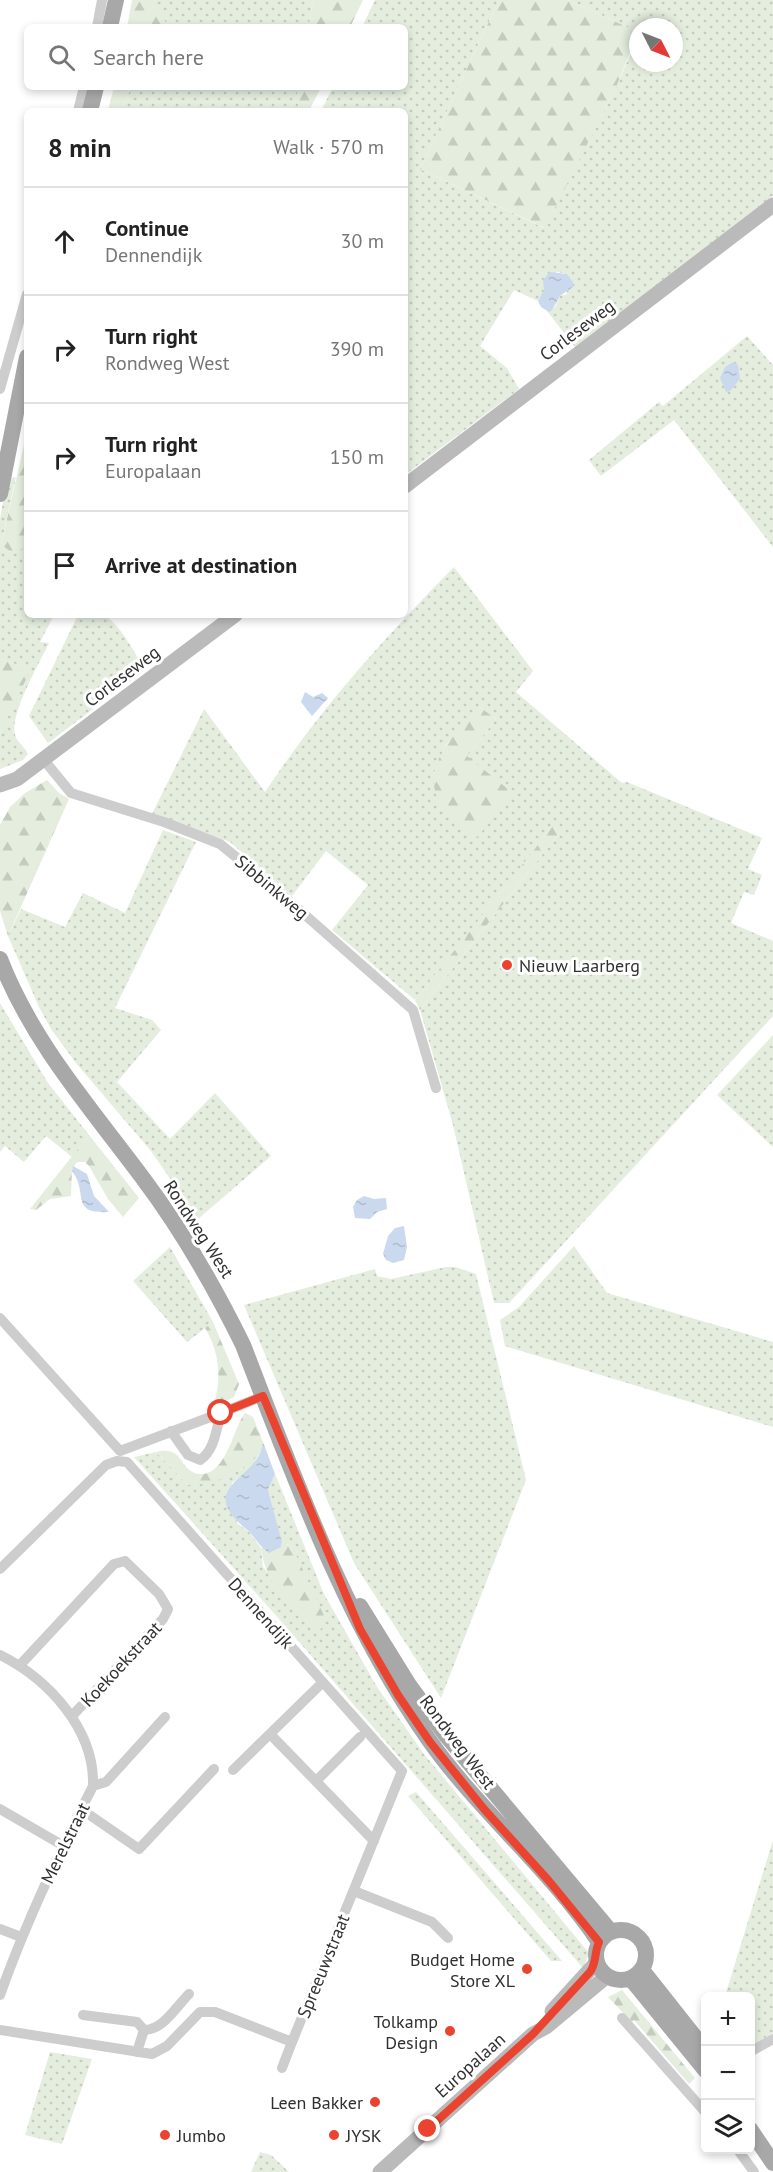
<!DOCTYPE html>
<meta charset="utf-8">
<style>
:root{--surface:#fff;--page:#f2f2f2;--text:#222;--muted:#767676;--line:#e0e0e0}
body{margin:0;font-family:"PT Sans",sans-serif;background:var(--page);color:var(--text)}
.controls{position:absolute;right:18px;bottom:18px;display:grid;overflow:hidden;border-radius:9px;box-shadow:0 3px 9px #0003}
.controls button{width:54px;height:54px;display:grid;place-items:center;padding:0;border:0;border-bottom:2px solid var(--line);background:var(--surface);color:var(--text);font:30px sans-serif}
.compass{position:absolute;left:629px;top:18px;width:54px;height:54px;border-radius:50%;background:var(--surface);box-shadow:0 3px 9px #0003;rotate:132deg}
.stop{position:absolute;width:18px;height:18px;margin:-14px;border:4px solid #ea4430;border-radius:50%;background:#fff}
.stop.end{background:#ea4430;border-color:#fff;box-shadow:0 2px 6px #0008}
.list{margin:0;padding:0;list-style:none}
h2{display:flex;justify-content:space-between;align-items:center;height:78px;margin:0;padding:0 24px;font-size:26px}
h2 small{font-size:20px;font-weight:400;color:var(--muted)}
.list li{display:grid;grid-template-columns:39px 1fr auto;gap:18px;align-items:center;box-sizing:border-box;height:108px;padding:0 24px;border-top:2px solid var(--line)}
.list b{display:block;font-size:22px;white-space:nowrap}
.list p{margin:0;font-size:20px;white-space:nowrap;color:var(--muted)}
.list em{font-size:20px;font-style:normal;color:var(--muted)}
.icon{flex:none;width:33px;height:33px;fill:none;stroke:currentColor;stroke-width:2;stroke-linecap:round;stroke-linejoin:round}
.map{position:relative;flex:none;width:773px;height:2172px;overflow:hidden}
.search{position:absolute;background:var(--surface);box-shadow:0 3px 9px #0003;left:24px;top:24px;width:384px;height:66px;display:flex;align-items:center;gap:15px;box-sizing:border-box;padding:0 21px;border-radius:9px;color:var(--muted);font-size:22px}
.panel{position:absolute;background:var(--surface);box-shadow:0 3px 9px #0003;left:24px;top:108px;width:384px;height:510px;border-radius:9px}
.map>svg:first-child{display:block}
</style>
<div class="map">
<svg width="773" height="2172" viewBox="0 0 773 2172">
<defs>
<pattern id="grass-dots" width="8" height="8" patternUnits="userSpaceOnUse" patternTransform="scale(1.5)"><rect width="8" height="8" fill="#e4edde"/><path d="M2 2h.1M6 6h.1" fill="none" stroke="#c4ccbf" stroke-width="1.8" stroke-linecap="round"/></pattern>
<pattern id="forest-firs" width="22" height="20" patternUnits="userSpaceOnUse" patternTransform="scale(1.5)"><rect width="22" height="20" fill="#e4edde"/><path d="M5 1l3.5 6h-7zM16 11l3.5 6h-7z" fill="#c4ccbf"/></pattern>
<pattern id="water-ripples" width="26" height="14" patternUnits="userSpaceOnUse" patternTransform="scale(1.5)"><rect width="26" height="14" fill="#cad9ed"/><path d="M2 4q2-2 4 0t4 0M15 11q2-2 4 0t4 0" fill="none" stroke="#aebbcc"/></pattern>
</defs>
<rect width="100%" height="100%" fill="#fff"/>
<path fill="url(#grass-dots)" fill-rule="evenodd" d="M155,0H314C309,10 313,18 307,27H166Z
M375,0H499L420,169L544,228L617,85L638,36V63H674V27H638V32L568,0H773V196L575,347L547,311L555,307L560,296L567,294L564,273L557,272L538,301L514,290L480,346L507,368L519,389L405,475V111H321L333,87H405V27H362Z
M131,87H297L299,111H121Z
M747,336L773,365V547L674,420L601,476L589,460L659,402L663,406Z
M16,477L1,545L24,547L27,539V615H54L40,642L49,643C40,662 9,715 15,735C17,742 25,747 28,754L23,760L0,769V733L30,669L0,659V519L7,479Z
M454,567L533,671L516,692L622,783L627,782L762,838L748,869L762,875L754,895L744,892L731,923L773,941V1016L509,1303H494L453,1125L420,1010L560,832L553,827L415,1000L332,930L368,885L326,851L292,896L230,842L152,814L204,709L265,792C319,710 386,636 454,567ZM480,707L496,719L467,756L434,773L446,745Z
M78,615C85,615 94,614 102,615C117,618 137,657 145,670L48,743L29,716Z
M163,830L196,842L115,1008L152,1020L161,1030L117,1082L170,1139L215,1093L271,1156L198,1219L151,1151L76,1063L51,1029L39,1007L8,936L21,909L65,927L83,893L125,913Z
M0,1003L48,1083L89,1135L72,1157L46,1136L24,1162L5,1146L0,1152Z
M773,1035V1147L717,1095Z
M574,1246L607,1293L773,1342V1427L505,1346L500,1320L519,1307Z
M170,1247L213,1322L187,1342L133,1281Z
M446,1267H455L476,1274L526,1480L441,1698L354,1563L244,1305L375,1269L377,1276L391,1279Z
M156,1452L188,1485L240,1470L260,1453L251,1468L232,1483L237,1523L250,1533L261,1548L263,1567L318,1635L292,1546L282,1543L268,1490L275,1474L324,1594L377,1687L424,1754L589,1953L583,1968L280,1620L134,1457Z
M416,1792L562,1961H551L408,1796Z
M773,1840V2033L751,2046L750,1996H725Z
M50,2052L92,2059L62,2144L25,2135Z
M260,2152L271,2155L289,2172H251Z"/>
<path fill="url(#forest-firs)" d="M132,0H155L164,14L166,27H127Z
M314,0H363L350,27H307C313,18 309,10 314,0Z
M499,0H568L638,32L617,85L545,228L420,169Z
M114,87H131L121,111H108Z
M297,87H321L309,111H299Z
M27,432V536L24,547L18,552H12L1,545Z
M0,659L31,669L0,733Z
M480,707L496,719L467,756L514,794L476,838C465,828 450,818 442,806C417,770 456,730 480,707Z
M47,780L59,793L69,799L8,936L0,911V825L10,807L25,793Z
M553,826L560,832L420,1010L415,1000Z
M89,1135L139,1198L123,1217L108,1199L89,1166L85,1162H77L72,1169L71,1196L50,1199L36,1210L30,1209Z
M213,1322L239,1384L234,1397L213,1407C222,1380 220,1353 205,1328Z
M245,1413L253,1417L263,1442L262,1451C242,1473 217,1484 188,1485L156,1452C185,1445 178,1471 199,1474C226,1477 233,1428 245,1413Z
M282,1543L292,1546L325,1618L318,1636C293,1607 266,1588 261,1548L281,1547Z
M622,1990L695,2078L689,2084L634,2020L632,2022L608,1997Z"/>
<path fill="url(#water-ripples)" d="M550,272L567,274L573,282V287L560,296L552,310L549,312L541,307L538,301L544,290L543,280Z
M733,362L738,365L740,379L730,391L726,392L720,378L725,367Z
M305,692L313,697L322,693L328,698L312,716L301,702Z
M73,1166L87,1174L94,1196L109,1212C69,1214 89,1193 72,1171Z
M364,1196L374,1199L386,1198L387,1209L377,1212L370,1219L355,1218L353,1207L357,1200Z
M404,1226L407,1247L404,1260L393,1263L386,1260L383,1254L388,1236L395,1228Z
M263,1442L275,1474L268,1490L282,1542L281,1547L269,1553C259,1547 255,1536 246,1529C193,1485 260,1480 263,1442Z"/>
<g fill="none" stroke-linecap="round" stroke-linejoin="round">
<path stroke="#cdcdcd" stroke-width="10" d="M97,27L102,0
M78,111L84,87
M0,389L27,294
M44,760L71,793L164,822L220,844L279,892L413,1010L436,1088
M0,1318L120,1451L221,1413C216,1429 215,1450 200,1460L188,1455L171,1431
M221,1413L263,1396
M0,1569L106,1465L117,1461L127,1462L402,1771L292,2042L215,2012H200L167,2046L152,2054L0,2030
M0,1655C48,1679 95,1729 93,1786
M20,1665L114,1564L125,1561L159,1594L168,1609L163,1619L72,1716
M270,1734L374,1841
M233,1770L323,1682
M316,1781L360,1737
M0,1809L62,1845
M81,1809L139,1849L214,1769
M354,1891L432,1922L448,1938
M0,1929L21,1937
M0,1995C26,1922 58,1854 93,1786L106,1782L165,1717
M83,2015L137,2022L144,2030C163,2030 176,2007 189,1994
M622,2018L706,2113
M137,2052L144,2030
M750,2052L773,2039
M282,2068L292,2042
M738,2150L754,2172"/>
<path stroke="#bababa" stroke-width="15" d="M405,486L773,205
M0,785L17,779L235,615
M552,2011L596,1963
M380,2172L533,2034L546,2027L606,1977"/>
<path stroke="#a8a8a8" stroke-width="16" d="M110,27L116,0
M90,111L96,87
M0,494L27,357
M0,959C32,1042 90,1107 142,1177C182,1230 214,1286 243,1345C295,1479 346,1623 429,1740C480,1812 550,1869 599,1942
M360,1606L409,1685L445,1734L611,1932
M596 1955a25 25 0 1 1 50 0a25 25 0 1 1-50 0Z
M642,1970L706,2051
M631,1979L706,2071
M750,2129L773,2163"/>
</g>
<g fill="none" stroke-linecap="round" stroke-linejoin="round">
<path stroke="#ea4430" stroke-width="8" d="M221,1413L263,1396L360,1629L398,1695L430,1742L484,1809L549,1881L599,1942C594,1953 597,1962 590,1972L533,2034L428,2129"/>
</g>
<g fill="#ea4430" stroke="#fff" stroke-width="2">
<circle cx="507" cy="965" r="6"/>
<circle cx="527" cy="1969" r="6"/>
<circle cx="450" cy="2031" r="6"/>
<circle cx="375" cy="2102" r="6"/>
<circle cx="165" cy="2135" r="6"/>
<circle cx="334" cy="2135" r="6"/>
</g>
<g text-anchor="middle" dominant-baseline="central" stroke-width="6" stroke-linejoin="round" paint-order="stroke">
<g font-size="18" fill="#303030" stroke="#fff">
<text transform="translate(577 330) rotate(-37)">Corleseweg</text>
<text transform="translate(122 676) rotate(-37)">Corleseweg</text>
<text transform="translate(272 887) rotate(40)">Sibbinkweg</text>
<text transform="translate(199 1229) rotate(57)">Rondweg West</text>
<text transform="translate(261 1613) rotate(48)">Dennendijk</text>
<text transform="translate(121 1664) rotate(-47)">Koekoekstraat</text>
<text transform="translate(458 1742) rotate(53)">Rondweg West</text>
<text transform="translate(65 1843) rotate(-64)">Merelstraat</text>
<text transform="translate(323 1966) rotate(-68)">Spreeuwstraat</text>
<text transform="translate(470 2065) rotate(-42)">Europalaan</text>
</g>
<g font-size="18" fill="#303030" stroke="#fff" text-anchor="start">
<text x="519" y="965">Nieuw Laarberg</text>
<text x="515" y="1959" text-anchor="end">Budget Home<tspan x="515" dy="21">Store XL</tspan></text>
<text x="438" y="2021" text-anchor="end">Tolkamp<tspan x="438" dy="21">Design</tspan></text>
<text x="363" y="2102" text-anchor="end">Leen Bakker</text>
<text x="177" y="2135">Jumbo</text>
<text x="346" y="2135">JYSK</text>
</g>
</g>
</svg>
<div class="controls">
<button>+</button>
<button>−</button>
<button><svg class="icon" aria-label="layers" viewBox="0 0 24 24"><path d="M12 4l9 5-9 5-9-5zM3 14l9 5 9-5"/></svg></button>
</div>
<svg class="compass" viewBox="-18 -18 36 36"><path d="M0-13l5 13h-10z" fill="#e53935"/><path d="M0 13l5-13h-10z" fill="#767676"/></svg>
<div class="stop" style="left:221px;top:1413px"></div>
<div class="stop end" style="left:428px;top:2129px"></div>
<div class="search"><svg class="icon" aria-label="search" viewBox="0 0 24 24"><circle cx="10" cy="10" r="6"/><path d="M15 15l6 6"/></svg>Search here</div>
<section class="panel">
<h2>8 min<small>Walk · 570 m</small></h2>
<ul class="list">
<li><svg class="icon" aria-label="ahead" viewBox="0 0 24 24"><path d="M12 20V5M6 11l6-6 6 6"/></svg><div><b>Continue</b><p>Dennendijk</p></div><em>30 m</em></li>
<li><svg class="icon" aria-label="right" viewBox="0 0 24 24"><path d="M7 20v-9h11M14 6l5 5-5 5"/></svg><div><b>Turn right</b><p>Rondweg West</p></div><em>390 m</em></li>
<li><svg class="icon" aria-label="right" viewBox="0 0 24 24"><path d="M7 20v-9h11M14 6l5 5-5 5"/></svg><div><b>Turn right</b><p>Europalaan</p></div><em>150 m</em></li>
<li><svg class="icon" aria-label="arrive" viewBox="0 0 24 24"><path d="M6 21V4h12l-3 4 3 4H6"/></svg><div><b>Arrive at destination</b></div></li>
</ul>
</section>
</div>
